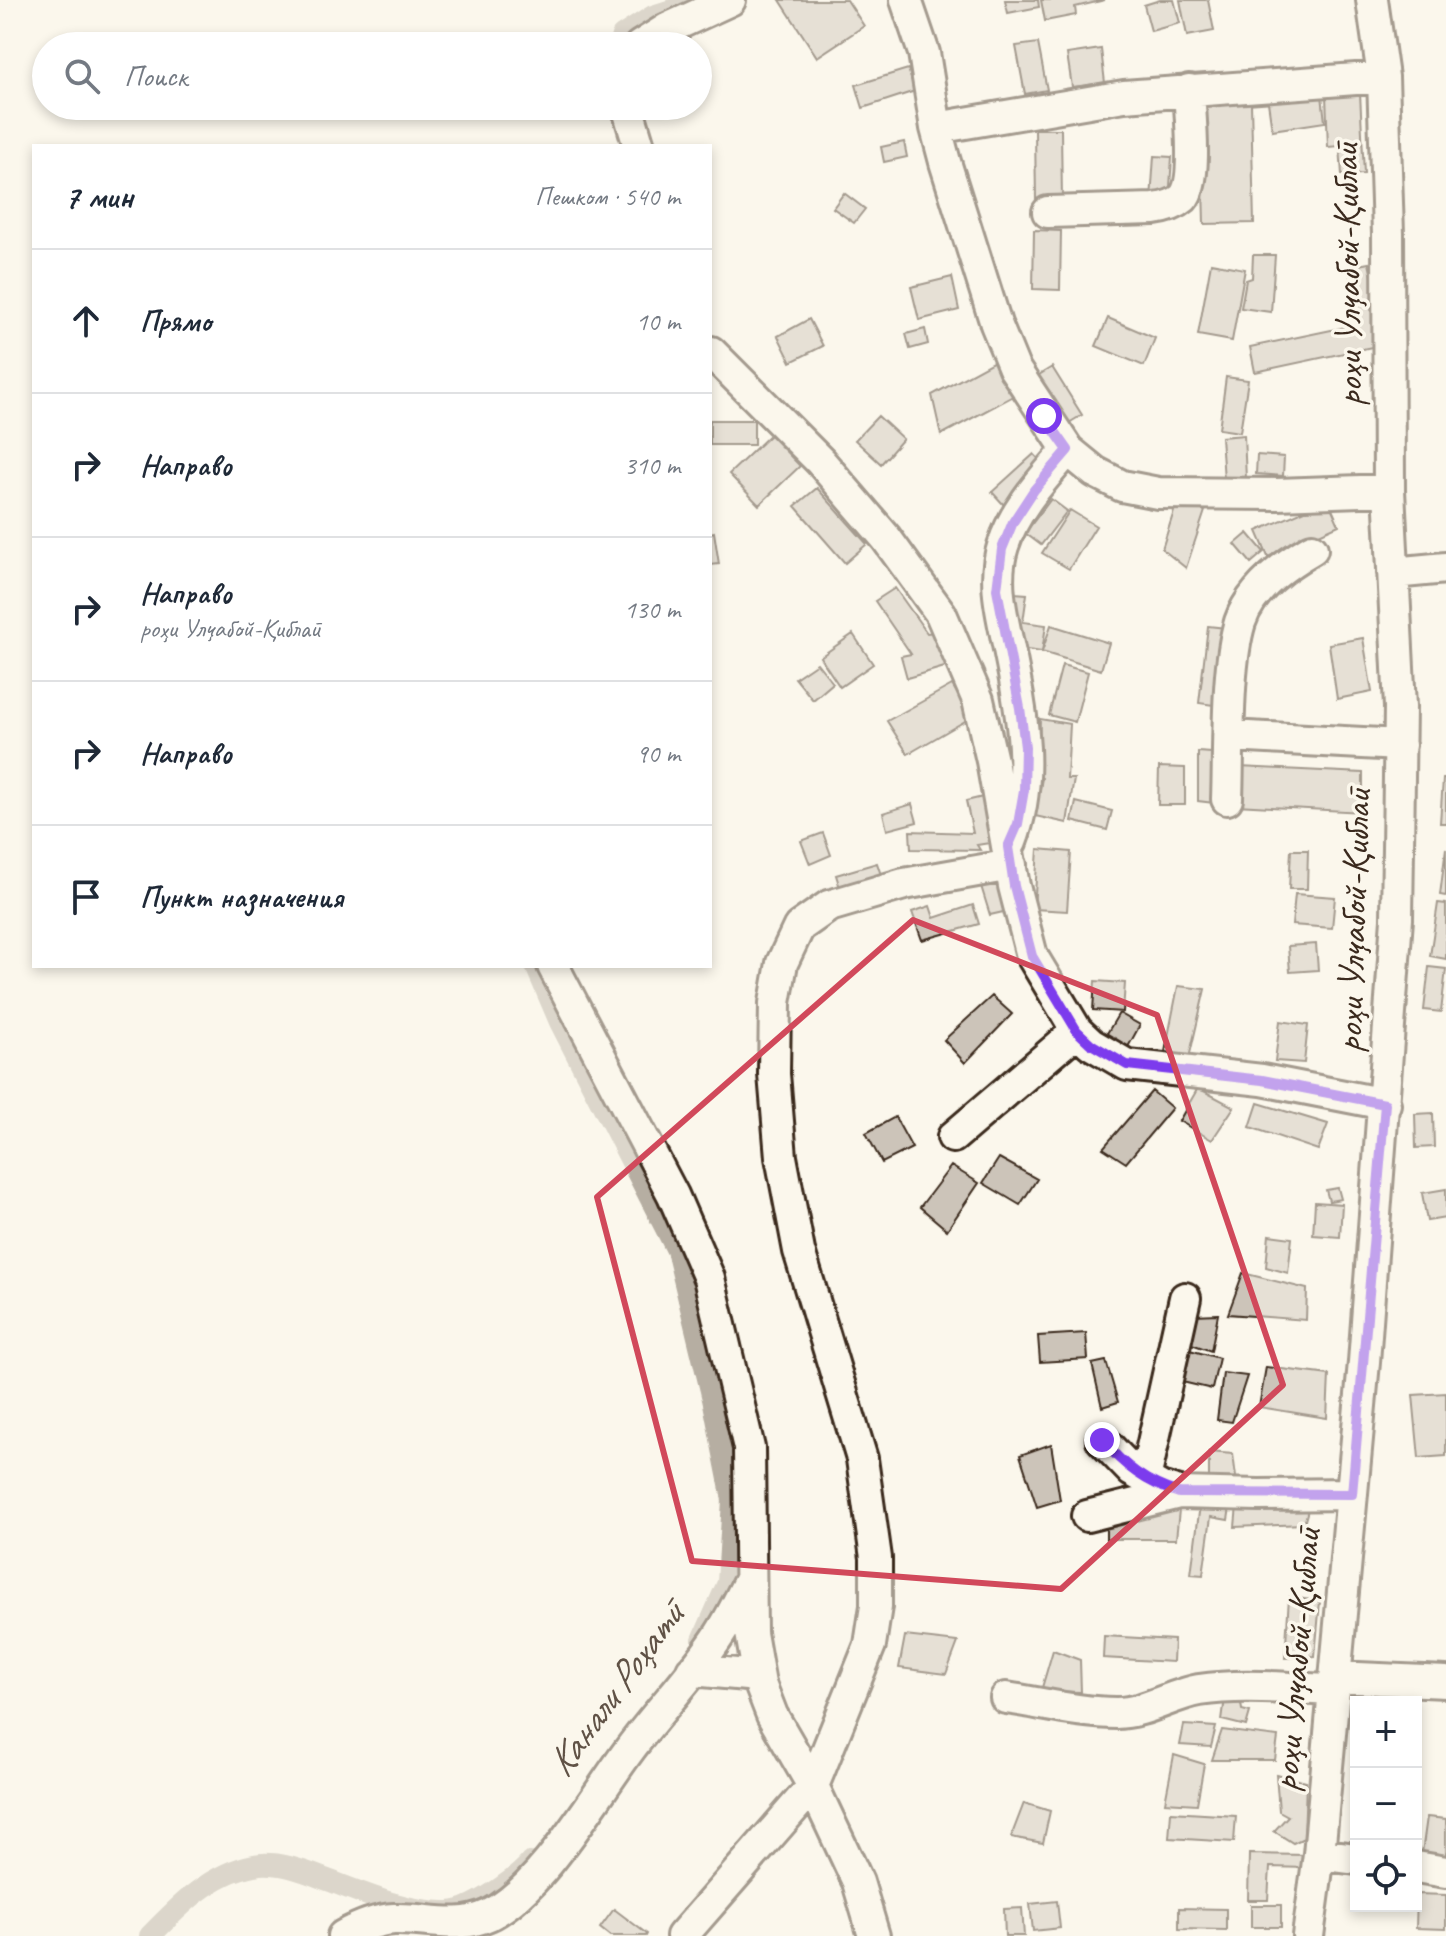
<!DOCTYPE html>
<html lang="ru">
<meta charset="utf-8">
<style>
:root{--surface:#fff;--page:#f2f2f3;--text:#1f2937;--muted:#747a83;--line:#e0e1e3}
body{margin:0;font-family:Caveat,sans-serif;background:var(--page);color:var(--text)}
.controls{position:absolute;right:24px;bottom:24px;display:grid;overflow:hidden;border-radius:0px;box-shadow:0 4px 12px #0003}
.controls button{width:72px;height:72px;display:grid;place-items:center;padding:0;border:0;border-bottom:2px solid var(--line);background:var(--surface);color:var(--text);font:40px sans-serif}
.stop{position:absolute;width:24px;height:24px;margin:-18px;border:6px solid #7c3aed;border-radius:50%;background:#fff}
.stop.end{background:#7c3aed;border-color:#fff;box-shadow:0 2px 8px #0008}
.list{margin:0;padding:0;list-style:none}
h2{display:flex;justify-content:space-between;align-items:center;height:104px;margin:0;padding:0 32px;font-size:34px}
h2 small{font-size:26px;font-weight:400;color:var(--muted)}
.list li{display:grid;grid-template-columns:52px 1fr auto;gap:24px;align-items:center;box-sizing:border-box;height:144px;padding:0 32px;border-top:2px solid var(--line)}
.list b{display:block;font-size:30px;white-space:nowrap}
.list p{margin:0;font-size:26px;white-space:nowrap;color:var(--muted)}
.list em{font-size:26px;font-style:normal;color:var(--muted)}
.icon{flex:none;width:44px;height:44px;fill:none;stroke:currentColor;stroke-width:2;stroke-linecap:round;stroke-linejoin:round}
.map{position:relative;flex:none;width:1446px;height:1936px;overflow:hidden}
.search{position:absolute;background:var(--surface);box-shadow:0 4px 12px #0003;left:32px;top:32px;width:680px;height:88px;display:flex;align-items:center;gap:20px;box-sizing:border-box;padding:0 28px;border-radius:44px;color:var(--muted);font-size:30px}
.panel{position:absolute;background:var(--surface);box-shadow:0 4px 12px #0003;left:32px;top:144px;width:680px;height:824px;border-radius:0px}
.map>svg:first-child{display:block}
</style>
<div class="map">
<svg width="1446" height="1936" viewBox="0 0 1446 1936">
<rect width="100%" height="100%" fill="#fbf7ec"/>
<filter id="ink" filterUnits="userSpaceOnUse"><feTurbulence type="fractalNoise" baseFrequency=".0125" numOctaves="2"/><feDisplacementMap in="SourceGraphic" scale="16" xChannelSelector="R" yChannelSelector="G"/><feConvolveMatrix kernelMatrix="1 2 1 2 8 2 1 2 1" color-interpolation-filters="sRGB"/></filter>
<g filter="url(#ink)">
<g fill="none" stroke-linecap="round" stroke-linejoin="round">
<path stroke="#b6aea2" stroke-width="22" d="M619,46L622,36L653,16L697,2
M536,966L560,1022L677,1250L714,1403L733,1500L728,1583L703,1640
M150,1936C179,1906 211,1873 254,1865C276,1860 304,1871 325,1879C363,1893 407,1913 448,1912C466,1912 488,1897 502,1887C513,1879 522,1873 530,1863"/>
</g>
<path fill="#ccc4b9" stroke="#3b2a1e" stroke-width="2" d="M780,0H847L864,26L817,57Z
M1005,0H1038L1039,7L1008,13Z
M1041,0H1105L1075,7L1076,15L1045,21Z
M1160,0H1174L1180,23L1151,31L1144,5Z
M1180,0H1208L1214,31L1187,36Z
M1038,43L1047,90L1025,94L1016,46Z
M1101,49L1105,83L1072,87L1067,54Z
M908,69L915,91L863,108L856,85Z
M1360,93L1364,174L1342,175L1340,146L1328,147L1326,95Z
M1322,95L1325,122L1272,130L1268,102Z
M1251,103L1254,223L1204,224L1201,104Z
M1035,129H1061L1062,200L1036,201Z
M904,142L907,157L884,162L881,147Z
M1154,156L1172,157L1169,201L1151,200Z
M844,193L865,209L854,223L833,208Z
M1034,230L1061,231L1060,290L1033,289Z
M1253,255H1275L1271,312L1241,308L1246,280L1252,278Z
M1211,263L1245,269L1232,341L1198,335Z
M1369,263L1386,344L1255,372L1250,347L1360,324L1348,267Z
M952,277L959,310L919,320L911,287Z
M1108,318L1155,338L1144,366L1096,346Z
M809,319L823,346L791,362L778,336Z
M925,329L928,344L910,349L906,334Z
M998,359L1017,394L941,435L932,395Z
M1052,367L1082,415L1064,426L1034,378Z
M1226,377L1248,380L1240,432L1219,429Z
M878,416L903,439L881,464L855,440Z
M710,420H754V445H710Z
M770,435L800,466L759,505L729,474Z
M1244,435L1246,479L1224,480L1221,437Z
M1034,454L1046,467L1004,505L992,492Z
M1257,455L1284,457L1283,476L1256,474Z
M817,488L867,544L845,563L795,506Z
M1051,499L1067,511L1041,545L1025,533Z
M1328,500L1339,525L1268,557L1257,531Z
M1177,502L1205,511L1186,568L1162,549Z
M1070,510L1096,526L1069,569L1042,553Z
M714,532L719,564L710,565V533Z
M1248,533L1264,552L1251,563L1235,544Z
M895,588L927,633L935,632L948,666L907,678L901,656L911,654L875,601Z
M1014,593L1027,594L1023,622L1046,625L1042,652L1006,647Z
M1051,625L1109,643L1101,670L1042,652Z
M1208,626L1235,629L1228,707L1199,703Z
M853,634L873,664L840,687L820,657Z
M1363,638L1372,692L1337,699L1329,644Z
M817,663L833,683L813,700L795,678Z
M1062,665L1088,672L1075,722L1049,715Z
M952,685L972,717L908,754L887,721Z
M1040,719L1070,724L1067,779H1074L1067,823L1035,816L1042,778L1038,776Z
M1198,752L1225,754L1222,804L1198,801Z
M1159,767L1185,768V805H1158Z
M1239,767L1363,773V812L1236,805Z
M1443,779H1446V823H1440Z
M991,795L1002,841L977,845L980,850L911,849L910,831L973,833L966,801Z
M1076,802L1112,811L1107,830L1072,821Z
M912,804L917,822L887,830L883,813Z
M823,833L831,855L810,864L801,841Z
M1446,848V896L1440,895Z
M1038,849L1071,852L1067,911L1034,909Z
M1291,850H1308L1307,889H1289Z
M877,863L882,878L841,891L836,875Z
M1005,881L1012,910L990,915L981,886Z
M1295,894L1335,897L1332,928L1292,925Z
M1438,903L1446,904V959L1430,956Z
M973,905L979,924L922,940L912,912L930,906L934,918Z
M1316,944L1318,970L1290,972L1288,946Z
M1429,967L1446,969L1441,1012L1424,1010Z
M1095,981L1125,983L1123,1012L1093,1010Z
M1178,986L1205,989L1189,1058L1164,1057Z
M992,996L1012,1014L965,1063L944,1040Z
M1119,1013L1140,1025L1128,1047L1106,1035Z
M1280,1021L1308,1025L1304,1063L1275,1061Z
M1198,1088L1234,1107L1212,1140L1179,1121Z
M1152,1091L1172,1108L1126,1163L1103,1148Z
M1258,1103L1328,1124L1318,1150L1250,1127Z
M1433,1113L1434,1147L1416,1148L1415,1114Z
M895,1117L912,1148L882,1163L866,1133Z
M999,1158L1037,1179L1020,1205L983,1183Z
M951,1166L979,1183L947,1230L920,1207Z
M1338,1188L1341,1199L1329,1201L1326,1190Z
M1446,1189V1218L1427,1221L1422,1193Z
M1315,1202L1342,1204L1340,1237L1313,1235Z
M1269,1235L1292,1238L1288,1273L1266,1267Z
M1243,1273L1307,1289L1306,1320L1228,1314Z
M1218,1314L1211,1351L1189,1343L1193,1315Z
M1086,1333L1088,1359L1040,1362L1038,1336Z
M1186,1349L1219,1358L1212,1389L1178,1381Z
M1106,1361L1118,1402L1102,1407L1092,1364Z
M1266,1367L1329,1375L1327,1418L1259,1407Z
M1223,1373L1247,1376L1232,1422L1217,1420Z
M1446,1393V1456L1419,1458L1413,1395Z
M1051,1444L1060,1500L1037,1507L1020,1455Z
M1209,1452L1233,1454L1237,1485L1209,1483Z
M1238,1495H1312L1304,1524L1235,1527Z
M1201,1497L1231,1501L1228,1520L1211,1517L1203,1575L1191,1574Z
M1179,1510L1176,1539H1106V1517Z
M1289,1597L1320,1601L1315,1656L1285,1658Z
M905,1636L958,1642L946,1674L899,1668Z
M1104,1636L1174,1640L1173,1662L1103,1658Z
M1053,1650L1080,1660L1081,1692L1041,1691Z
M1393,1694L1409,1698L1410,1702H1392Z
M1240,1697L1242,1710L1250,1712L1246,1726L1222,1720L1225,1698Z
M1184,1725L1216,1727L1211,1747L1180,1745Z
M1222,1730L1278,1737L1275,1760H1212Z
M1174,1755L1204,1764L1197,1804L1165,1802Z
M1276,1774L1306,1782L1304,1838L1293,1843L1274,1831L1288,1816L1279,1811Z
M1024,1803L1050,1811L1043,1843L1011,1837Z
M1171,1812L1236,1816L1234,1842L1169,1838Z
M1427,1817L1446,1819V1856L1422,1853Z
M1249,1854L1308,1855L1307,1868L1270,1867L1268,1900H1248Z
M1417,1894L1446,1895V1929L1416,1928Z
M1057,1901L1060,1928L1033,1931L1030,1904Z
M1251,1905H1281V1927H1251Z
M1022,1908L1024,1936H1005L1004,1909Z
M1179,1908L1226,1909V1930L1179,1929Z
M614,1909L647,1934L646,1936H610L600,1928Z"/>
<g fill="none" stroke-linecap="round" stroke-linejoin="round">
<defs>
<path id="minor" d="M906,0L924,53L936,128L945,162L996,324L1014,368L1068,450L1095,472L1122,486L1158,493L1277,494L1389,490
M640,46L667,29L730,0
M627,106L639,146
M936,128L1124,96L1383,77
M1048,212L1154,209C1163,208 1175,205 1183,198C1198,182 1190,113 1189,90
M711,352L820,461L886,538L941,614L978,700L992,761L1014,886L1032,956L1077,1031L1091,1044L1127,1065L1262,1080L1385,1104
M1393,573L1446,568
M1230,736L1400,745
M1227,799C1229,749 1226,668 1240,622C1251,589 1284,565 1312,549
M1011,842C1035,779 1022,713 1009,649C1002,615 992,580 1003,546C1015,508 1043,479 1068,450
M553,966L673,1195L709,1278L749,1448L751,1633L760,1684L772,1715L813,1786L858,1882L874,1936
M953,1137L1077,1031
M1102,1440L1132,1471L1160,1487L1179,1493L1259,1495L1352,1494
M1145,1479L1185,1298
M1087,1516L1179,1493
M692,1670L758,1676
M1336,1677L1446,1682
M1006,1698C1042,1703 1079,1713 1116,1713C1145,1713 1171,1695 1199,1690C1244,1683 1289,1689 1334,1690
M1319,1854L1356,1859
M1416,1867L1446,1872
M343,1936C359,1927 375,1920 394,1919C428,1918 457,1930 489,1915C542,1889 594,1797 630,1749C658,1711 695,1673 720,1634C731,1617 740,1599 749,1581
M682,1936L813,1786L870,1645L876,1606V1558L862,1459L799,1251L781,1157L774,1074L775,1003L782,963L799,927L829,906L904,884L1011,865
M1308,1936L1319,1854L1364,1362L1397,919L1400,707L1389,490L1388,234L1383,77L1372,0"/>
</defs>
<use href="#minor" stroke="#3b2a1e" stroke-width="36"/>
<use href="#minor" stroke="#fbf7ec" stroke-width="30"/>
</g>
</g>
<g fill="none" stroke-linecap="round" stroke-linejoin="round" filter="url(#ink)">
<path stroke="#7c3aed" stroke-width="10" d="M1044,416L1068,450L1034,490L1013,522L1002,549L997,589L1020,708L1025,747L1024,790L1018,824L1008,847L1014,886L1032,956L1077,1031L1091,1044L1127,1065L1262,1080L1385,1104L1352,1494L1179,1493C1146,1483 1124,1466 1102,1440"/>
</g>
<path d="M0 0H1446V1936H0ZM913,920L1157,1015L1283,1385L1061,1589L692,1561L597,1197Z" fill="#fbf7ec" fill-opacity=".55" fill-rule="evenodd"/>
<path fill="none" stroke="#d1495b" stroke-width="6" stroke-linejoin="round" d="M913,920L1157,1015L1283,1385L1061,1589L692,1561L597,1197Z"/>
<g text-anchor="middle" dominant-baseline="central" stroke-width="7" stroke-linejoin="round" paint-order="stroke">
<g font-size="38" fill="#3b2a1e" stroke="#fbf7ec">
<text transform="translate(1347 274) rotate(-91)">роҳи Улҷабой-Қиблаӣ</text>
<text transform="translate(1353 920) rotate(-88)">роҳи Улҷабой-Қиблаӣ</text>
<text transform="translate(1296 1659) rotate(-85)">роҳи Улҷабой-Қиблаӣ</text>
</g>
<g font-size="40" font-style="italic" fill="#605246" stroke="#fbf7ec">
<text transform="translate(615 1689) rotate(-54)">Канали Роҳатӣ</text>
</g>
</g>
</svg>
<div class="controls">
<button>+</button>
<button>−</button>
<button><svg class="icon" aria-label="locate" viewBox="0 0 24 24"><circle cx="12" cy="12" r="6"/><path d="M12 2v4M12 18v4M2 12h4M18 12h4"/></svg></button>
</div>
<div class="stop" style="left:1044px;top:416px"></div>
<div class="stop end" style="left:1102px;top:1440px"></div>
<div class="search"><svg class="icon" aria-label="search" viewBox="0 0 24 24"><circle cx="10" cy="10" r="6"/><path d="M15 15l6 6"/></svg>Поиск</div>
<section class="panel">
<h2>7 мин<small>Пешком · 540 m</small></h2>
<ul class="list">
<li><svg class="icon" aria-label="ahead" viewBox="0 0 24 24"><path d="M12 20V5M6 11l6-6 6 6"/></svg><div><b>Прямо</b></div><em>10 m</em></li>
<li><svg class="icon" aria-label="right" viewBox="0 0 24 24"><path d="M7 20v-9h11M14 6l5 5-5 5"/></svg><div><b>Направо</b></div><em>310 m</em></li>
<li><svg class="icon" aria-label="right" viewBox="0 0 24 24"><path d="M7 20v-9h11M14 6l5 5-5 5"/></svg><div><b>Направо</b><p>роҳи Улҷабой-Қиблаӣ</p></div><em>130 m</em></li>
<li><svg class="icon" aria-label="right" viewBox="0 0 24 24"><path d="M7 20v-9h11M14 6l5 5-5 5"/></svg><div><b>Направо</b></div><em>90 m</em></li>
<li><svg class="icon" aria-label="arrive" viewBox="0 0 24 24"><path d="M6 21V4h12l-3 4 3 4H6"/></svg><div><b>Пункт назначения</b></div></li>
</ul>
</section>
</div>
